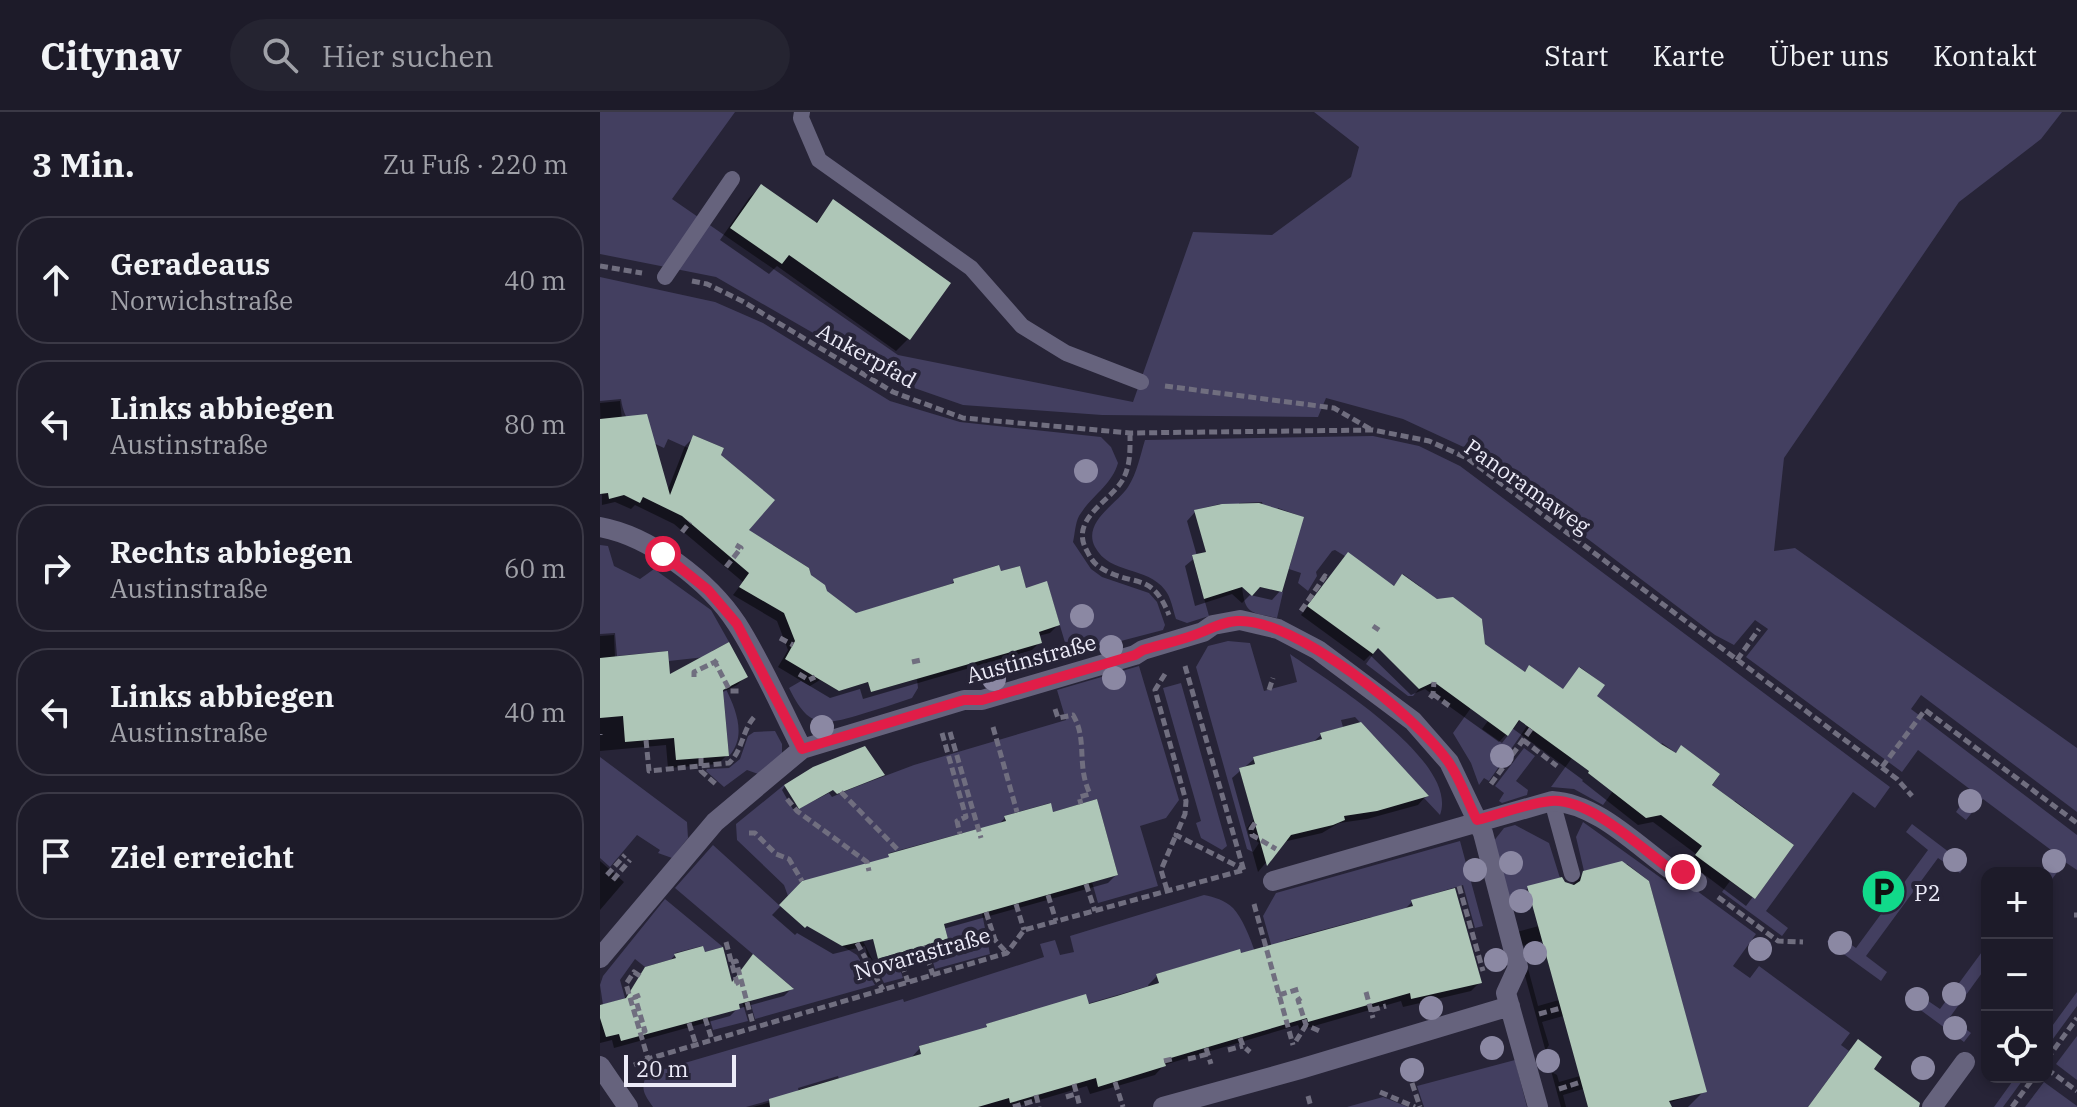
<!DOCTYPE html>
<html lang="de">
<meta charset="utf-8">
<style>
:root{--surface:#1d1b29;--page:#252431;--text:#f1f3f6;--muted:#a0a1a8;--line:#3b3946}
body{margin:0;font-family:"IBM Plex Serif",serif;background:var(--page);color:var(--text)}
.controls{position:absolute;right:24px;bottom:24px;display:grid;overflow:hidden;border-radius:16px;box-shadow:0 4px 12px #0003}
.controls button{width:72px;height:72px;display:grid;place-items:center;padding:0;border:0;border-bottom:2px solid var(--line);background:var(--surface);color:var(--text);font:40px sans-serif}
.scale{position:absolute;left:24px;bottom:20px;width:112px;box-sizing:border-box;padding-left:8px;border:4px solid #ecebf8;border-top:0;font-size:22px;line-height:28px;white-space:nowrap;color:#ecebf8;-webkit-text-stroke:6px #272437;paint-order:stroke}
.stop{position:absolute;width:24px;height:24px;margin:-18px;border:6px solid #e11d48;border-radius:50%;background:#fff}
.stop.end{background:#e11d48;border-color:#fff;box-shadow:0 2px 8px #0008}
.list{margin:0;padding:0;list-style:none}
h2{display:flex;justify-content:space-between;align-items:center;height:104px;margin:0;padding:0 32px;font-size:34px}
h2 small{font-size:26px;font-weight:400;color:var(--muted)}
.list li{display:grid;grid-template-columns:52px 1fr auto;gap:24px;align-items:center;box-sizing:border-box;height:128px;margin:0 16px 16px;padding:0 16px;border:2px solid var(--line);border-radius:32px}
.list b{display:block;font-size:30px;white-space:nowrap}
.list p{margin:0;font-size:26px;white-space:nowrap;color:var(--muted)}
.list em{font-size:26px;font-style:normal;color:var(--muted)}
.icon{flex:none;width:44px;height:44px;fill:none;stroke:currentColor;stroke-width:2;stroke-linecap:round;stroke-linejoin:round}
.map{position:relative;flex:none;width:1477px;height:995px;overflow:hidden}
header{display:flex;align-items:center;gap:48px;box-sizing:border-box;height:112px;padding:0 40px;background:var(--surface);border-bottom:2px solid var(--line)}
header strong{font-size:38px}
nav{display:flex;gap:44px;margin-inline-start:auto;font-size:28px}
.search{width:560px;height:72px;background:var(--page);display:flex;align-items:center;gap:20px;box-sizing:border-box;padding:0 28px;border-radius:44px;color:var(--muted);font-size:30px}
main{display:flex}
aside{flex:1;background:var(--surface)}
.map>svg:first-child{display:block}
</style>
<header>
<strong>Citynav</strong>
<div class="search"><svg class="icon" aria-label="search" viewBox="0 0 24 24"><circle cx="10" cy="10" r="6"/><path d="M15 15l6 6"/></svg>Hier suchen</div>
<nav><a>Start</a><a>Karte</a><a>Über uns</a><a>Kontakt</a></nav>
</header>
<main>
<aside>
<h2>3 Min.<small>Zu Fuß · 220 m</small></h2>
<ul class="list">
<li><svg class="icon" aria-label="ahead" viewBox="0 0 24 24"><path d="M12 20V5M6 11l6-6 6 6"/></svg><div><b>Geradeaus</b><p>Norwichstraße</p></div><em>40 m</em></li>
<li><svg class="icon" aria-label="left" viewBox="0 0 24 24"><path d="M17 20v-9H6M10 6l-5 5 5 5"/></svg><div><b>Links abbiegen</b><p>Austinstraße</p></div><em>80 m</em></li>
<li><svg class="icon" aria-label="right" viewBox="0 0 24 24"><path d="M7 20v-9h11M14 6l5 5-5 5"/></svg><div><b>Rechts abbiegen</b><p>Austinstraße</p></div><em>60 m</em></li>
<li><svg class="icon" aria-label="left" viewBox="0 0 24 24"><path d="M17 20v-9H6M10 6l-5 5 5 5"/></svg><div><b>Links abbiegen</b><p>Austinstraße</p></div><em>40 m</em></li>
<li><svg class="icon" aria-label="arrive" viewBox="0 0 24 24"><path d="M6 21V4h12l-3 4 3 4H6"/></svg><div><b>Ziel erreicht</b></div></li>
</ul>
</aside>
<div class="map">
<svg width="1477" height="995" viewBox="0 0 1477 995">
<rect width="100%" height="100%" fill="#272437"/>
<path fill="#433f60" d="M0,0H135L72,87L298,243L533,290L593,120L672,123L751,65L759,35L714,0H1462L1441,27L1359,90L1184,346L1174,439L1195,436L1477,636V700L1321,583L1311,597L1477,723V758L1465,750L1449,771L1447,761H1440L1455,741L1383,687L1366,708L1356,700L1371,678L1318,638L1302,660L1146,545L1168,517L1155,508L1134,533L1115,523L870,338L803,307L726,286L718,305L502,303L363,293L300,271L116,165L0,142Z
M0,165L115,190L163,211L290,289L360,310L501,325L511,335L518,351C512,373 491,384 479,404C475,412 475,422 473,430L491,457L502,465L549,481L557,490L565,513L563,518L517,530L515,539L511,541L504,534L469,544L447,470L426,476L420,454L401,459L398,453L354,467V471L248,504L211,463L209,456L173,433L169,437L148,419L174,388L121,343L124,336L93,323L88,336L68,327L64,336C41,326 24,312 21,287L0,289Z
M773,324L819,334L860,354L1290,675L1275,696L1253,680L1166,799L1188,816L1182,824L1122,780L1130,769L1155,787L1194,733L1135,689L1133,691L1111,675L1120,662L1082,634L1076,641L1062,631L1060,634L999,645L988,661L1013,679L1003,693L974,677L951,675L1000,607L987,597L1004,573L980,555L957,586L943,577L949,567L929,554L882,617L902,631L920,608L927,614L889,669L884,666L879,673L871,651L853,621L906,547L885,532L882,507L798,545L793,551L819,577L813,584H808L766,552L821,475L803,462L794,474L735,438L732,439L716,460L717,464L708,479L698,471L701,461L689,457L703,405L678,396L675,402H664L662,390L639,391V402H624L620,392L595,398L606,440L592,444L609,504L587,511L576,507C573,498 571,485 565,478C547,454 510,463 495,435C482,410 517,392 528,375C537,361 540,344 545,328Z
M0,433L8,434L14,454L40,467L54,457L111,498L129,530L112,539L114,544L69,549L68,539L17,544L15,521L0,522Z
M642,475L652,483L660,475L683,480L677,506C651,500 645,503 642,475Z
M628,529L650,531L664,579L697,570L690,542C728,569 860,649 840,703L824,686L829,684L755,605L741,608L743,615L720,621L722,627L653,645L655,652L639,656L654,707L647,716L649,723L659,731L653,740L647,737L596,555L608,534Z
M539,554L579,688L566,706L540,714L558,774L498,791L492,770L518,763L497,687L453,700L450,691L404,704L408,719L374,718L289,741L291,752L202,769L188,784L184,773L137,728L136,712L184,673L199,697L228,672L237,682L314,653L466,608L457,578Z
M317,567L318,576L312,586C295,592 278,597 262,602C222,614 209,617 189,576L201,569L210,574L220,568L239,579L268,570L271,580Z
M581,571L627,734L622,738L601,726L596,711L601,709L563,576Z
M126,577C136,598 147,624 129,644L123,578Z
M175,619L182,632V642L161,663L147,658L124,675L106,659L107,657L129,656L140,647L148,624L154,620Z
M924,636L935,644L916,669L928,678L927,683L902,691L899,689L904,681L895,674Z
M0,645L87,710L88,726L72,746L58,741L60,738L37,723L10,755L0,746Z
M983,710L1075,776L1082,768L1156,822L1133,854L1150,866L1159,854L1250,921L1241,933L1249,939L1208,995H1055L1106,979L1049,769L1027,752L1005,757L1003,754L984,759L976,725Z
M1312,712L1366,753L1360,761L1338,746L1266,844L1287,860L1281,869L1227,830L1234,821L1256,836L1328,738L1306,720Z
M915,713L949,731L960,766L939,814L917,820L893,730L904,716Z
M860,729L883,814L875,816L863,773L812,788L817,808L771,805L685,828L683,875L663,804L676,781Z
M113,733L179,793L215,805L226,824L257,843L275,873L155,907L141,857L171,883L193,876L75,776Z
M604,783C614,785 625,788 633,796C654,819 667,884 676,915L664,919L640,838L556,862L559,871L435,907L432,898L387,912L399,952L362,922L319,934L321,942L239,967L238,964L198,976L199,980L146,995H53C44,982 40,977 47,962L303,887L304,890L444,845L440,832L455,828L460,843L474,840L470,824Z
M65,787L123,835L105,840L102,834L75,841L76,846L45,855L35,847L20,868L25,886L3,893L0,873L3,864Z
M382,801L390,842L335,857L328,833L348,827L344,812Z
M273,826L278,847L289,853L295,842L303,866L284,871L263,829Z
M942,829L959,888L938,894L922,834Z
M1387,833V854L1350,905L1371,921L1364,930L1311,891L1318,882L1340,897Z
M138,875L148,909L113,918L109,905L134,876Z
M1477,880V894L1447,935V921Z
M963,904L980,964L959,970L957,963L944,956L941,946L949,933L942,910Z
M1477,924V968L1456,952Z
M915,948L927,995H824L817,974Z
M1405,965H1425L1403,995H1394L1412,970Z
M1444,970L1477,994V995H1425Z
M983,977L988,995H966L963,983Z
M783,985L808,995H747Z"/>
<path fill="#0007" d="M161,74L215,112L233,90L348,171L308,227L296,239L177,154L169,162L120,128L149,86Z
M20,289L22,307L67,380L85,334L93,326L119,344L146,418L209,465L256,503L348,475L354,469L400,462L425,478L458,513L450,521L438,524L440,530L432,538L263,587L260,577L230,586L178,555L188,538L177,509L133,483L143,470L74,412L35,393L31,397L15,390L2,393L0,291Z
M595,400L680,479L672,488L650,483L642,491L632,482L595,494L585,454L597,444L587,409Z
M741,450L793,476L803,465L883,533L924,561L929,556L962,579L994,584L1192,733L1146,794L1089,751L1096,742L1053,710L1038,713L982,669L983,668L912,616L899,630L825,577L811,583L770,543L764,549L701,503Z
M14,523L15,546L68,565H145L137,573L121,581L127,643L118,652L68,656L66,633L0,639V524Z
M721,623L826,684L818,693L767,707L739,711L722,721L683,730L658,760L632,666L654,647L712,631Z
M282,663L232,685L229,681L194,699L182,678L185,674Z
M452,702L516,763L508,771L343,817L346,827L337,835L270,854L265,834L233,842L197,821L195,823L172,803L203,771L397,714L405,706Z
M0,749L24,770L0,798Z
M984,761L1104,979L1088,995H961L907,798L928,776L971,774Z
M812,790L880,870L871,879L803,895L801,889L700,918L698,913L564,953L555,963L490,982L487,974L415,995H153L192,984L198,978L311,946L320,936L383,918L387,914L488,894L549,876L548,873L557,864L804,798Z
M75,843L131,872L191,877L184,884L137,897L130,904L14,936L12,928L0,931V896L23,889L46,857L68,851Z"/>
<path fill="#aec6b7" d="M161,72L217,111L233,87L351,171L310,228L189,143L182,152L130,116Z
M47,302L70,383L93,323L124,336L121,343L175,388L149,418L209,456L211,463L225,473L227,479L256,501L354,471L353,467L399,453L401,459L420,454L426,476L447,469L460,513L439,520L442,531L271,580L268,570L239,579L185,547L195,529L184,501L139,475L149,461L82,404L43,385L40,391L24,383L9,387L8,381L0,382V307Z
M659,391L704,405L682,480L660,475L652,484L642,475L604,487L592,443L606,440L594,398L622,392Z
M748,440L794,474L802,462L837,487L853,485L882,507L885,532L925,560L929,553L963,577L979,555L1005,573L997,584L1061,632L1076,641L1081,633L1120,662L1112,673L1194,733L1155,787L1095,743L1102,734L1061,703L1046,706L988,661L989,659L919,608L908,624L834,570L819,577L778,536L773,542L707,494Z
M129,530L148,565L123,578L129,644L76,648L74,626L25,630L23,604L0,606V546L68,539L70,562Z
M761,610L829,684L777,699L744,704L745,708L733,713L691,723L667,754L639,656L655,652L653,645L722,627L720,621Z
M265,634L285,663L237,682L233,678L199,697L184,673L213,655Z
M497,687L518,763L344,812L348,827L278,847L273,827L242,834L207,814L205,816L179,793L202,769L289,745L288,742L406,709L404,704L451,691L453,700Z
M1022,749L1049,769L1107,980L1069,989L1072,995H988L927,774L962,765L965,770L974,773L980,769L983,759Z
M855,776L882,871L811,887L810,881L708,910L707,906L564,948L566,954L498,975L496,966L410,991L409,986L378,995H170L169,987L321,942L319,934L387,915L386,912L486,882L489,892L517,884L559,871L556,862L640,837L641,841L813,794L811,788Z
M103,834L105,840L123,835L132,870L153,842L194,877L139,892L140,897L21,929L19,922L6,925L0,906V893L26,886L45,855L76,846L74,842Z
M1258,927L1282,945L1274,957L1320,991L1319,995H1208Z"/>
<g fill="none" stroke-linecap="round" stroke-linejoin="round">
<path stroke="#706e7f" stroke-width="5" stroke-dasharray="8 4" stroke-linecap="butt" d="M0,154L42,161
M92,169L107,172L142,189L293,280L363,306L530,321L773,318L829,329L867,346L1297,667L1312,684
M565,274L734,296L772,318
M530,321C530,337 531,354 522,369C508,391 469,408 487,439C490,445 493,450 498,454C532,477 551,457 569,503
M82,420L90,410
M126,455L141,436L136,433
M701,499L725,464L729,467
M773,514L779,518
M180,526L193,533
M117,548L115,550L130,579H142
M1137,548L1159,517
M312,550L321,548
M585,554L644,759
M199,562L209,568L215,565
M565,562L555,578L586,689L585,702L576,723L643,757
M94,565V560L115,550
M669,578L673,566
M833,582L852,596
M830,586L833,582L834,570
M455,597L458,606L473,603C488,628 476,653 490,682L479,685L481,692
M393,615L417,700
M350,620L381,726
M342,621L366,705L357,709L360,722
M0,622V623
M46,628L49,659L129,651C143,638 142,618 155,604
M923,628L957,654
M101,646V659L118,674
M1282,655L1325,598L1477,711
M891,672L931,617
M241,680L299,739
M187,687L197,699L267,750L269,759
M655,711L651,717L652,723L676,737
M149,721H155L176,742L189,747L202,769
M7,763L25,743
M13,768L30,748
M486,772L495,799
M859,774L883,859
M567,778L561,758L576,723
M448,783L456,809
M1118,785L1178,829L1203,830
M416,792L424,818
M654,792L693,933
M386,800L395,828L407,841
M1474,803H1477
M126,830L137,871L133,872
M257,831L283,878
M323,834L333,863
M298,841L308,870
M131,851L136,849L154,916
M40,864L34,860L26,872L48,947
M766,880L773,906
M40,883L35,885L45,919L40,920
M679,883L699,877
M701,886L698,888L706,913L722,920
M772,898L786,894
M939,902L961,896
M105,906L112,928
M89,911L96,933
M640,926L643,934L650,940
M696,929L706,913
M606,936L611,952
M628,938L643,934
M588,947L608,942
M1447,947L1477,906
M564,949L572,947
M34,953L48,947L407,841L424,818L644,758
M1447,957L1477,979
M515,970L523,995
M812,971L820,995
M474,972L480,995
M959,977L981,970
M780,980L815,995
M436,983L439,995
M708,984L711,995
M466,985L476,982
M413,995L437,988
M1412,995L1434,965"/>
<path stroke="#66637d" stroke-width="16" d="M202,0L201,6L219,48L371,156L422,214L466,241L541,270
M65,165L132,67
M952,689L972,762"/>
<path stroke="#66637d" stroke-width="20" d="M0,415C50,424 109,469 137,512C162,551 181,596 202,637
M673,769L952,689C997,692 1034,731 1070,757L1083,760L1097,770
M0,846L115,710L202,637L364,588H382L535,543L543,538L603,520L613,513L640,508L678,517L718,538L813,609L849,650L883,721L918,855L906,881L938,995
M0,954L28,995
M563,995L700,957L910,894
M1332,995L1365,950"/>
</g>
<g fill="#8b88a3">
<circle cx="486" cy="359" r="12"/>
<circle cx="482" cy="504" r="12"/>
<circle cx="511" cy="535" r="12"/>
<circle cx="514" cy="566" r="12"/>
<circle cx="394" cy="567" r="12"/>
<circle cx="222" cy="615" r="12"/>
<circle cx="902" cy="644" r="12"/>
<circle cx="1370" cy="689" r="12"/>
<circle cx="1355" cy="748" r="12"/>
<circle cx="1454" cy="749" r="12"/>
<circle cx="911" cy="751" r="12"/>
<circle cx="875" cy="758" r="12"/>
<circle cx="921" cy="789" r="12"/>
<circle cx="1240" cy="831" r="12"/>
<circle cx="1160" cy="837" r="12"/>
<circle cx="935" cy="841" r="12"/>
<circle cx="896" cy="848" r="12"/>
<circle cx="1354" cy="882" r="12"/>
<circle cx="1317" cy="887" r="12"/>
<circle cx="831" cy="896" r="12"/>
<circle cx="1355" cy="916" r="12"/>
<circle cx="892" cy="936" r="12"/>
<circle cx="948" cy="949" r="12"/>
<circle cx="1323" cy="956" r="12"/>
<circle cx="812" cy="958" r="12"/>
</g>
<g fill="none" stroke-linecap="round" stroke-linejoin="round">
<path stroke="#e11d48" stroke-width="10" d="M63,442L108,478L137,512L202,637L364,588H382L535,543L543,538C562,532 584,528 602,520C614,515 623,510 637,509C694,505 814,603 847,648C860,665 867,689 877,708C901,702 927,691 951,689C989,686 1040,735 1070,757L1083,760"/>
</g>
<defs>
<symbol id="parking-disc" viewBox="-11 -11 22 22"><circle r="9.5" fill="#11d98a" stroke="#272437"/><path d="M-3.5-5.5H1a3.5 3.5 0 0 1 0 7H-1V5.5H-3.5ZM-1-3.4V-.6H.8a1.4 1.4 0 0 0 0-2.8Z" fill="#111"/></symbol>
</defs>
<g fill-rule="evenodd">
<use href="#parking-disc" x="1258" y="754" width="51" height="51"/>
</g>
<g text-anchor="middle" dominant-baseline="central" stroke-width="8" stroke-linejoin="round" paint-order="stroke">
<g font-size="22" fill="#ecebf8" stroke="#272437">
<text transform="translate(267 243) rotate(29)">Ankerpfad</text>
<text transform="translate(928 374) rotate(35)">Panoramaweg</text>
<text transform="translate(431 546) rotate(-15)">Austinstraße</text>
<text transform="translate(322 841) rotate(-16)">Novarastraße</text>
</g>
<g font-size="22" fill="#ecebf8" stroke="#272437" text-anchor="start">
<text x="1314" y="780">P2</text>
</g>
</g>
</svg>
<div class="controls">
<button>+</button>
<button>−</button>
<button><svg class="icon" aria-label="locate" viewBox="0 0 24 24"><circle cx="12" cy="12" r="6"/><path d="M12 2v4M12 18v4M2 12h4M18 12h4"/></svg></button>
</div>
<div class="scale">20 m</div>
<div class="stop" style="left:63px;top:442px"></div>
<div class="stop end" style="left:1083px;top:760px"></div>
</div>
</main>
